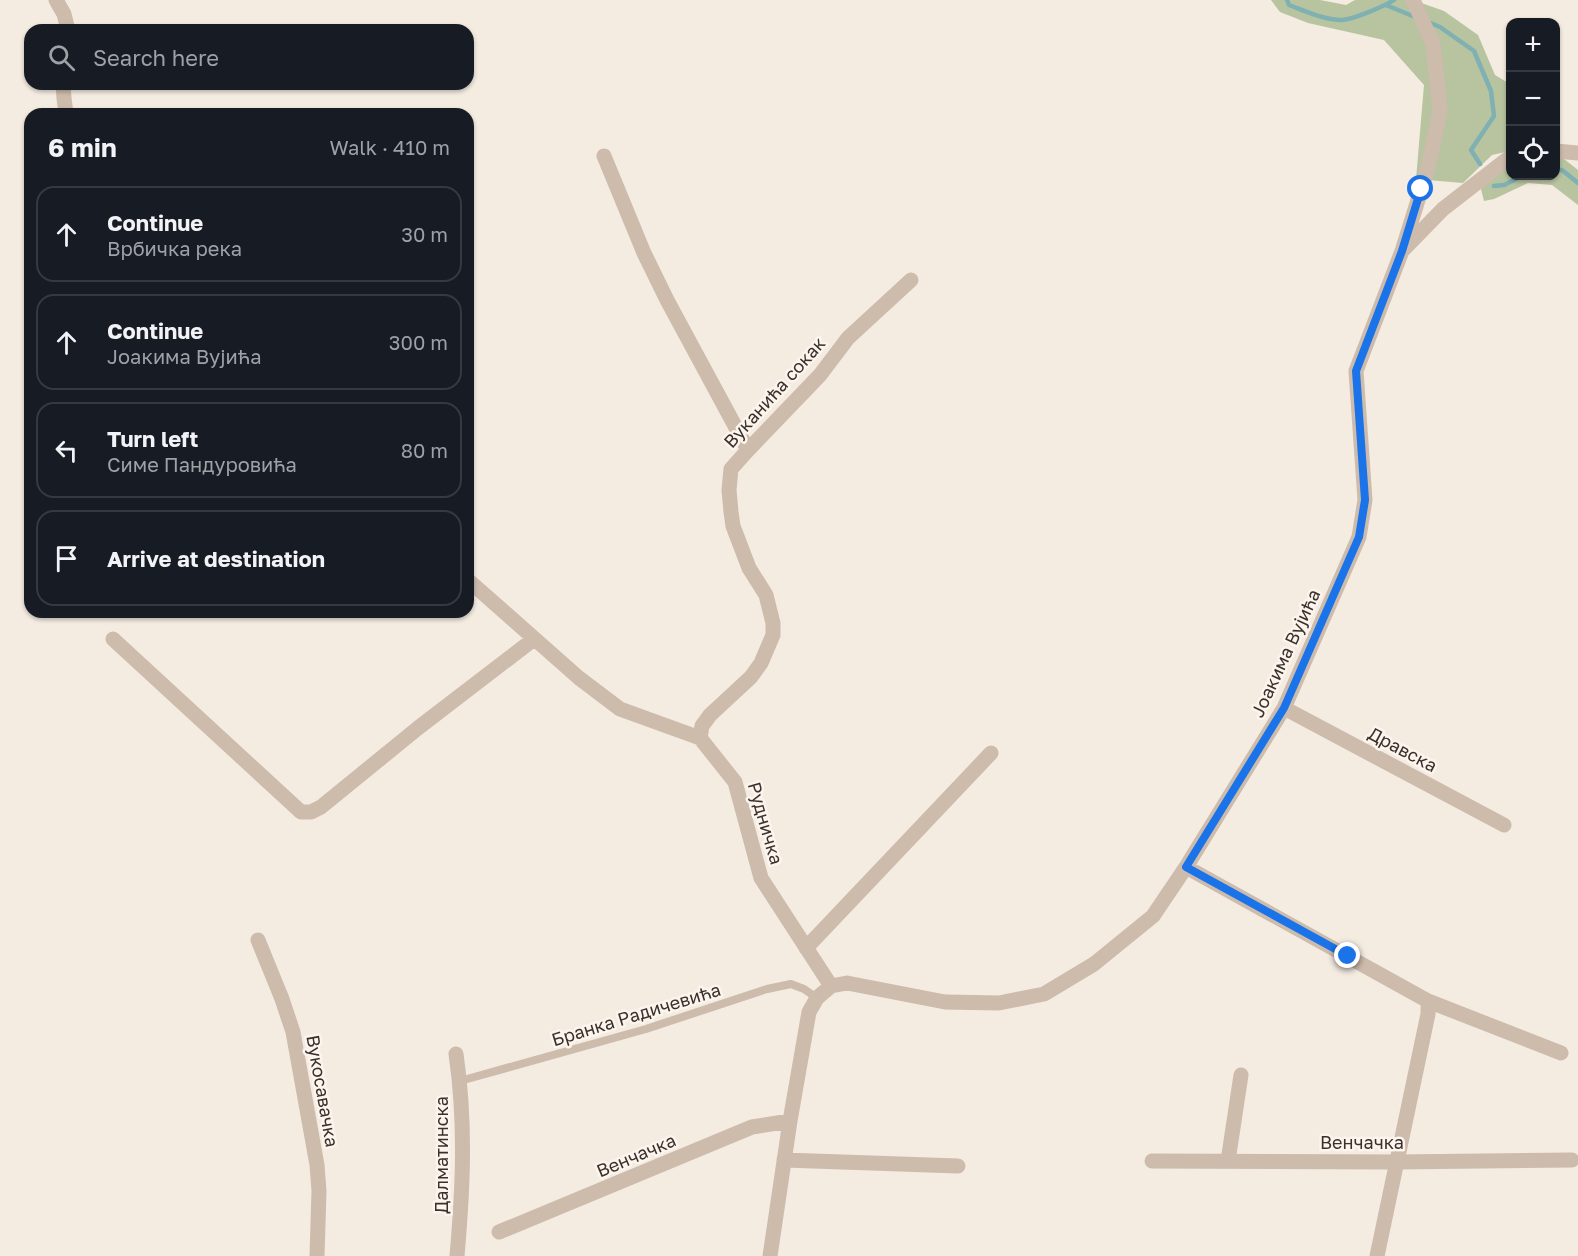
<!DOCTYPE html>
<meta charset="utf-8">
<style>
:root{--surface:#171b24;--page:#242831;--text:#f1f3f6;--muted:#9ea1a6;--line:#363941}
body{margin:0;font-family:"Golos Text",sans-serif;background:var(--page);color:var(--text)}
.controls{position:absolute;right:18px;top:18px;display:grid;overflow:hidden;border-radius:12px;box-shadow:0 2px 4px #0004}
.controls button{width:54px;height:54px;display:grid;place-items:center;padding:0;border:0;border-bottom:2px solid var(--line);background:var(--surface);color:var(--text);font:30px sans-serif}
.stop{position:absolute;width:18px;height:18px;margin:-14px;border:4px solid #1a73e8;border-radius:50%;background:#fff}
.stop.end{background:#1a73e8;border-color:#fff;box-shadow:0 2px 6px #0008}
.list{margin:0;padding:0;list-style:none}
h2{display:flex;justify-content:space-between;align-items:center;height:78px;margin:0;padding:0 24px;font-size:26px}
h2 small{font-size:20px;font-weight:400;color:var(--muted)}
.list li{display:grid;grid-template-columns:39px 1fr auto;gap:18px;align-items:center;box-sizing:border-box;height:96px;margin:0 12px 12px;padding:0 12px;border:2px solid var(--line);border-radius:18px}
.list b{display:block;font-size:22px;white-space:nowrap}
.list p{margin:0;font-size:20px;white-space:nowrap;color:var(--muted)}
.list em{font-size:20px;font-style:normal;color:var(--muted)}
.icon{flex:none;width:33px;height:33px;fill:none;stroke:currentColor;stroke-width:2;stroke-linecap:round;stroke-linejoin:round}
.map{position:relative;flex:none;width:1578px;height:1256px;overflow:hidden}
.search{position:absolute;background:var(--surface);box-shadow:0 2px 4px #0004;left:24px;top:24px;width:450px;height:66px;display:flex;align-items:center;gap:15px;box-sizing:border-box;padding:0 21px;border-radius:18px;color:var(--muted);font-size:22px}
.panel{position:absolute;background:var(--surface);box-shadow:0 2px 4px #0004;left:24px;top:108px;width:450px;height:510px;border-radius:18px}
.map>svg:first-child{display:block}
</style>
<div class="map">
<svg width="1578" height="1256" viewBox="0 0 1578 1256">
<rect width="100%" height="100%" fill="#f4ebe1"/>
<path fill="#b8c4a0" d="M1271,0H1320L1346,5L1355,0H1413L1444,11L1478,35L1495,75L1510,84V151L1492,155L1463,183L1416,179L1424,85L1384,40L1308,23L1280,12Z
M1556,155H1559L1578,170V205L1552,185L1528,183L1494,199L1484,201L1481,189L1497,174L1510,165V176H1556Z"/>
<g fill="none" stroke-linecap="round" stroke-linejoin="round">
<path stroke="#7fb0b2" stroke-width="4.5" d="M1287,0L1289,5C1305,11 1322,19 1340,20C1350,21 1385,6 1394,0
M1386,5L1415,17
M1428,22L1440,27L1474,51L1491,91L1494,116L1471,150L1480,164
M1556,170H1562L1578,183
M1494,186L1504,185L1522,176"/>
<path stroke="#cdbbac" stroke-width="8" d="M460,1081L646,1029L767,989L791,984L804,989L817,998"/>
<path stroke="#cdbbac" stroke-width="15" d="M56,0L64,14L68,30
M63,84L64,98L66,114
M1556,151L1578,153
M604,156L644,253L667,300L748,450
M1403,248L1428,168L1440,111L1433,44L1413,0
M468,580L579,678L620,709L700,738L735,782L761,878L831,986
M113,639L301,812H311L321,807L418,728L534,639
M1284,708L1504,825
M700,738L702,726L710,715L751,677L761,663L773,635V623L766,595L749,568L733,526L731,512L729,490L731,469L748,450L820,375L848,338L911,280
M1186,867L1428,1001L1561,1053
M258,940L282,999L293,1032L317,1165L319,1191L317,1256
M806,948L991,753
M831,986L847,983L945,1002L999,1003L1044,994L1094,964L1153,916L1186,867L1284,708L1359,537L1365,500L1356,371L1402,251L1443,209L1510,157
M456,1054C466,1123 463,1187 457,1256
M784,1160L958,1166
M1152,1161L1396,1162L1572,1160
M1228,1161L1241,1075
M499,1232L752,1127L790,1121
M770,1256L790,1121L809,1012L817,998L831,986
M1377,1256L1428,1014V1001"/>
</g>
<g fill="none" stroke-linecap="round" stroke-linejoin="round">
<path stroke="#1a73e8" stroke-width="8" d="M1348,956L1186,867L1284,708L1359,537L1365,500L1356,371L1402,251L1421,189"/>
</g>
<g text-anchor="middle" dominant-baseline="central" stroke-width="5" stroke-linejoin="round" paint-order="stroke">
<g font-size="18" fill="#3b302b" stroke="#fbf5ee">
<text transform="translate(774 392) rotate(-48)">Вуканића сокак</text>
<text transform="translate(1285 653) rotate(-65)">Јоакима Вујића</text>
<text transform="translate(1403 749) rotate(28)">Дравска</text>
<text transform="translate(766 823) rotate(74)">Рудничка</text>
<text transform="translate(636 1014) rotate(-17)">Бранка Радичевића</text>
<text transform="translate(323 1091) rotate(80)">Вукосавачка</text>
<text x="1362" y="1142">Венчачка</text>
<text transform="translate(441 1155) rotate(-90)">Далматинска</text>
<text transform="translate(636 1155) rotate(-23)">Венчачка</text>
</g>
</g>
</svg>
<div class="controls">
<button>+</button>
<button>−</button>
<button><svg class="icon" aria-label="locate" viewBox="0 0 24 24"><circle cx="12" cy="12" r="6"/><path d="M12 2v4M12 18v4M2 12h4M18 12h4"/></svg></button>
</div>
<div class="stop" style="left:1421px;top:189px"></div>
<div class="stop end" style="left:1348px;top:956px"></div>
<div class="search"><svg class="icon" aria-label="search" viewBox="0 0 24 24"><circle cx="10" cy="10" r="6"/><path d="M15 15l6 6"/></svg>Search here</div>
<section class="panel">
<h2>6 min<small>Walk · 410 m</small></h2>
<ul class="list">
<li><svg class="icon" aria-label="ahead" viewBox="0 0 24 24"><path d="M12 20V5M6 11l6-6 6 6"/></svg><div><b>Continue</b><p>Врбичка река</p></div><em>30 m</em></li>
<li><svg class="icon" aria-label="ahead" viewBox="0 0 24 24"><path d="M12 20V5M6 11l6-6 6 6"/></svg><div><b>Continue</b><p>Јоакима Вујића</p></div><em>300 m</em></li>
<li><svg class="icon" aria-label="left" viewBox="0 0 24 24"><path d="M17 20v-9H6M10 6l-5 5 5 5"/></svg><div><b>Turn left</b><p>Симе Пандуровића</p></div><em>80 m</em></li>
<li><svg class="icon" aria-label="arrive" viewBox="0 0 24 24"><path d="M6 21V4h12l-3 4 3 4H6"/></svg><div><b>Arrive at destination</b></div></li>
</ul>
</section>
</div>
